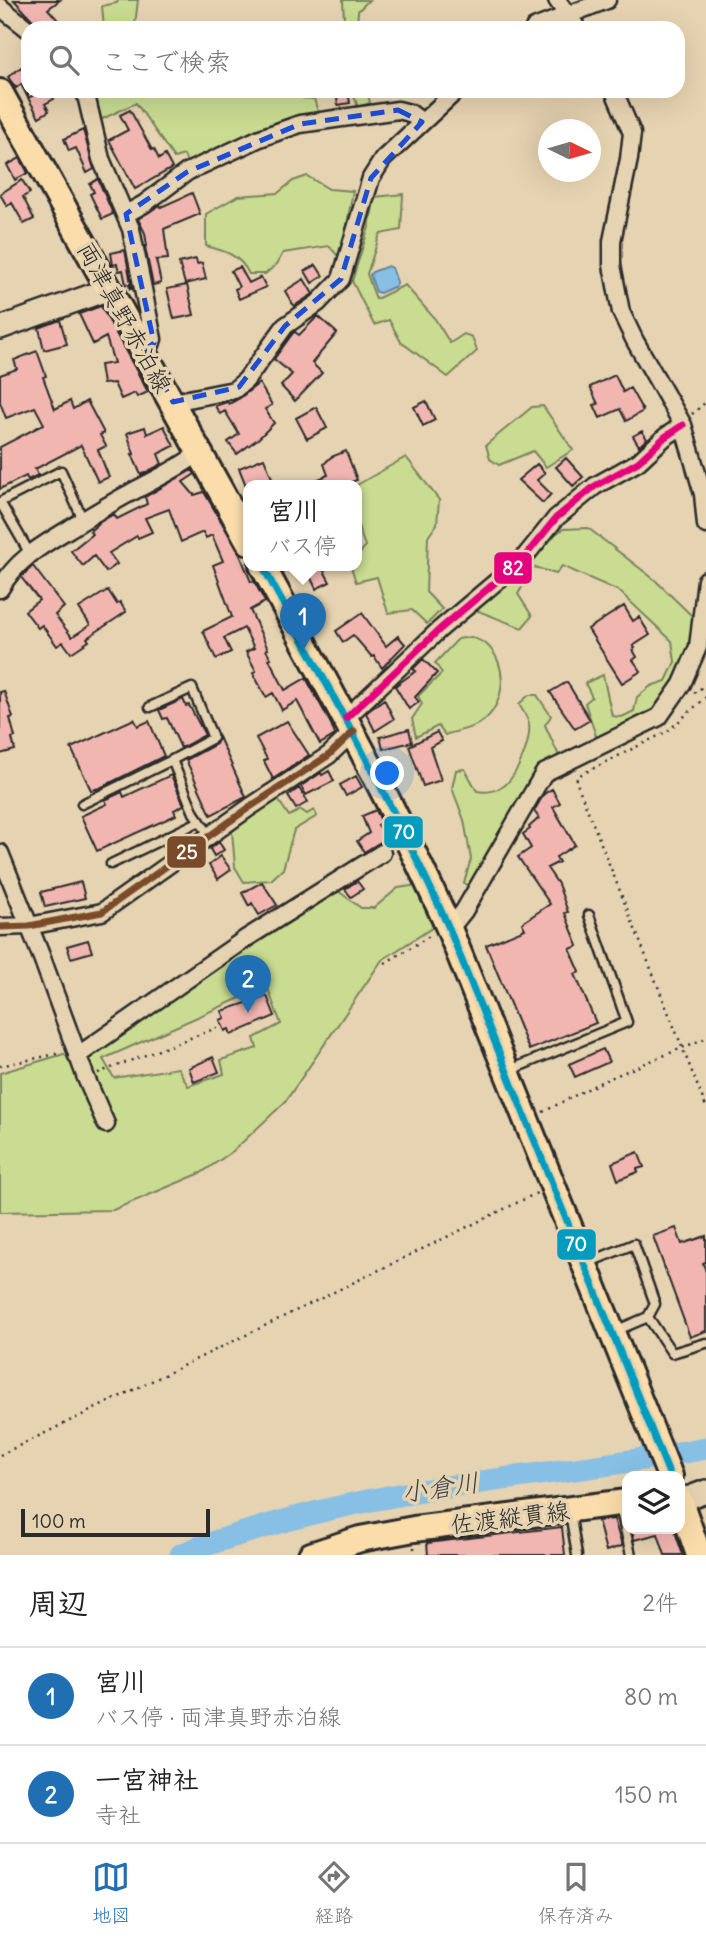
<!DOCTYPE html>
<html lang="ja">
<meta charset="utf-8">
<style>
:root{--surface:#fff;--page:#f2f2f2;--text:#222;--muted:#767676;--line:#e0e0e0;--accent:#1f6fb2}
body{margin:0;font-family:Delius,"Klee One",sans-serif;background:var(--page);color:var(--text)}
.controls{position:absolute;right:21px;bottom:21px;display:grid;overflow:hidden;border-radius:14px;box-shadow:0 7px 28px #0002}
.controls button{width:63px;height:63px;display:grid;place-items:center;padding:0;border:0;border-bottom:2px solid var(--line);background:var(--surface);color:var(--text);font:35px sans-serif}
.compass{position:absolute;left:538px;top:119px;width:63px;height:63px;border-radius:50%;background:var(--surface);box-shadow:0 7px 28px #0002;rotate:95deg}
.scale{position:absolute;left:21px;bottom:18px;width:189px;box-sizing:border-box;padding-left:7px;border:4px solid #2b2b2b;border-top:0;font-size:19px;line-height:24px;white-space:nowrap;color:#2b2b2b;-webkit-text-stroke:5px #e6d3b1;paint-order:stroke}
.you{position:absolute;left:388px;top:774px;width:24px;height:24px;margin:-18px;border:5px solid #fff;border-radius:50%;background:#1a73e8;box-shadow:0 0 0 10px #1a73e833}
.badge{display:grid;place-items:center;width:46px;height:46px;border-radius:50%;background:var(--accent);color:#fff;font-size:23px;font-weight:700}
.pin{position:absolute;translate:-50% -58px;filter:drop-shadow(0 2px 4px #0008)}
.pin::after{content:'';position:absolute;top:37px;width:24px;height:21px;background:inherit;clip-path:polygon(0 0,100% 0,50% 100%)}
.popup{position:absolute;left:243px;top:480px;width:119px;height:91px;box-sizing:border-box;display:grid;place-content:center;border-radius:14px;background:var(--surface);filter:drop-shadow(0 2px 5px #0005);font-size:23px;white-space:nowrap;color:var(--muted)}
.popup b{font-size:26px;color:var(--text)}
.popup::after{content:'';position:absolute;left:50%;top:100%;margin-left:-14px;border:14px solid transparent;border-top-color:var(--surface)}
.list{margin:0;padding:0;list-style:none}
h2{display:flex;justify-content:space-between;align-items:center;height:91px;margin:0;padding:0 28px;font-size:30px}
h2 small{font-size:23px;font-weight:400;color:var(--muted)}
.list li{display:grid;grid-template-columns:46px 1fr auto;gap:21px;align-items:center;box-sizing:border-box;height:98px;padding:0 28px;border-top:2px solid var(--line)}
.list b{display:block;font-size:26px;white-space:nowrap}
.list p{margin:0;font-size:23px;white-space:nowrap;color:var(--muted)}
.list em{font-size:23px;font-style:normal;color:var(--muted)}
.icon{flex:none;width:38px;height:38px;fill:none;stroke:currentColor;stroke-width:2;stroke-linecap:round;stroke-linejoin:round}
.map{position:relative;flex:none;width:706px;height:1555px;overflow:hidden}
.search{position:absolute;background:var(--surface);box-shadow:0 7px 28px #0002;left:21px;right:21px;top:21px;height:77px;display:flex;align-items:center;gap:18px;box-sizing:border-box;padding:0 24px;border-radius:21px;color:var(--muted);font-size:26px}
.sheet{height:287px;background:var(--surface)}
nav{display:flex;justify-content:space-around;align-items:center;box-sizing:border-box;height:98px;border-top:2px solid var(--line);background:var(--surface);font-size:19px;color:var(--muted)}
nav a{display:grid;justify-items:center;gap:4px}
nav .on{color:var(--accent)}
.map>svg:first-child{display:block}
</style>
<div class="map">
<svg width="706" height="1555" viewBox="0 0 706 1555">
<rect width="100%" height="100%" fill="#e6d3b1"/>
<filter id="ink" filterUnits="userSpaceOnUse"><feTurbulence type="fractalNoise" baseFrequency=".0143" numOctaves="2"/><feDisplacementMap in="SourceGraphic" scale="14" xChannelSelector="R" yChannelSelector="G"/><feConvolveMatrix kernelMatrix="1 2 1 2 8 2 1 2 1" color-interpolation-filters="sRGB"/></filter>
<g filter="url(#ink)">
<path fill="#c9dc91" stroke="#7a845e" stroke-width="2" fill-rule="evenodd" d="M118,0H138L135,25L104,28L102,6L117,3Z
M343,0H369L358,11L357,28H304V26L344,20Z
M95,91H301L302,98L314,99L319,115L188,165L184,155L174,158L136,103L100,120Z
M352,91H367L370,103L358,107Z
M307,176L329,189L353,191L344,240L338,256L329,246L283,253L277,264L265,274H249C240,255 225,251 206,246V214L238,196L278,193L293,181Z
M403,194L401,230L380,234L367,274L376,299L405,285L435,319L450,343L464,334L472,337L477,351L448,377L401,342L389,320L374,325L352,281L369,227L375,197Z
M543,406L573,450L546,467L533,451L499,465L490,459L486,445L532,407Z
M406,457L439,500L437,524L428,537L426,592L442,609L427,624L412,610L388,613L377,577L356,582L351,567L357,565V558L365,546L357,523V485Z
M588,528L655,580L695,619L694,645L678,682L652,715L597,739L585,703L592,697L585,683L603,675L612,716L622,717L634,711L637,697L651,686L666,681L675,662L672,641L619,591L562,566L556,574L534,567L518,594L532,616L522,628L473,609L545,541L563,529Z
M471,637C475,639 482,641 486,644C509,664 506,704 482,722C472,729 456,731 445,735L438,726L416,737L412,719L422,704L418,696L442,673L435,663L458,639Z
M529,695H537L551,716L545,725L560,758L470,888L464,883L471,859L464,820L452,788L456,770L465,769L477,791C486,793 497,791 504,786C518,774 531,742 529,724C528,718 522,710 519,704Z
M277,798L289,816L301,810L307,814L314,810L317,816L294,830L283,869L271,880L244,882L235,867L232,831Z
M418,885L435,926L382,960L285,1102L233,1151L201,1173L113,1210L0,1212V1073L64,1054L75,1066C162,1006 249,947 338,891L361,908H374L398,888ZM267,986L281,1024L254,1038L257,1048L221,1060L224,1074L188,1086L178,1068L114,1078L103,1059Z"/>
<path fill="#87bfe5" stroke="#62849b" stroke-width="2" d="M388,266L392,268L397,282L396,286L380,293L376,292L370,275L372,272Z"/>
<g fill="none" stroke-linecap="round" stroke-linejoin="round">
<path stroke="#87bfe5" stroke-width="23" d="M181,1555C209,1542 238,1535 267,1526C410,1482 560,1477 706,1448"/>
</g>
<path fill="#f2b6b1" stroke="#2b2b2b" stroke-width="2" d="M14,0H60L48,9L65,28H40Z
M28,62V98L21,84L16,88L8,77Z
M42,91H49L54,99L45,104L49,111L39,117L28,98Z
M336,91H348L350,103L338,105Z
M130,110L152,150L154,149L159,159L165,155L172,168L135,189L109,140L128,130L120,115Z
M83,130L94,169L87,173L76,148L69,151L64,139Z
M20,158L28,173L15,180L7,165Z
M98,179L113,214L102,219L90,194L94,192L90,184Z
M22,180L30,193L23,197L34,219L24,224L12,203L7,206L0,194Z
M192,193L200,214L164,229L168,259L156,260L161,283L153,285L145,247L147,246L145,233L138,219L160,205L161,207Z
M125,250L132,289H130L129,284L126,285L123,270L119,271L117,264L113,265L111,253Z
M196,259L197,264L202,263L206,279L185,284L179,263Z
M316,265L323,276L312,283L305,271Z
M240,267L249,283L261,277L266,287L239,299L235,289L239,287L231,271Z
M304,279L313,294L294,306L285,291Z
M187,285L194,315L174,319L167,289Z
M101,306L148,392L137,397L135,393L121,399L114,383L103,384L100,365L114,363L106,337L93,344L79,314Z
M318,316L337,333L312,363L322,373L295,401L281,386L292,374L274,359L293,333L295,332L299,335Z
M60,320L67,344L44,350L39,328Z
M37,351L46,376L43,377L55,409L70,401L73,409L87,401L104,433L100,435L106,446L98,450L109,477L98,482L81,445L35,469L38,475L28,480L26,476L0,489V447L44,424L35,407L6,418L0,402V375L17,369L14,360Z
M615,375L623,392L630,388L643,411L626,421L620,409L600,418L594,405L598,404L590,387Z
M259,383L272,405L265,409L274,423L259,438L237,454L228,442L239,434L225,411L220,414L215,406L227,402L229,404L240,398Z
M426,401L435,420L423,426L414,407Z
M316,407L327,428L307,439L296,418Z
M164,426L174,446L158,454L162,464L141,475L132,454H134L127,433L145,427L147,434Z
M642,431L647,439L639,446L633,436Z
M346,451L357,480L343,485H305L328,475L324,464L331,457Z
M264,458L272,478L249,485L247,488L239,468Z
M566,458L583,477L573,486L556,467Z
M537,464L545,473L537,480L551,494L543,503L518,480Z
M192,470L195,474L183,482L194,495L204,492L239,552L251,582L254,581L265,602L250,610L268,649L266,650L271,658L269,659L285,690L306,678L331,724L335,735L320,744L297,701L282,710L273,693L266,697L253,673L256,671L246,652L254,648L244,628L224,638L231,652L216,659L203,631L232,617L213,565L223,561L212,535L206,538L203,532L181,542L169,509L145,518L152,532L138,538L137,536L109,553L117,564L106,572L94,556L83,566L71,551L92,534L90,531L100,522L114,514L117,519L147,504L145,497Z
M305,565H321L330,582L316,589Z
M33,566L64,607L55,615L72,637L90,625L79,608L108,590L117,604L120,602L126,612L87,638L89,641L71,653L63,642L57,646L42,625L38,628L25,611L39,600L21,577Z
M624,606L633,621L639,617L650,635L633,646L635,648L633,650L637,657L633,660L641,671L622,683L588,629Z
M362,613L386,646L398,636L405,644L382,668L374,656L372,657L353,635L343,642L336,631Z
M423,659L437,673L415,697L419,702L409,709L395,686L416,671L413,669Z
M567,682L590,720L575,729L550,692Z
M4,691L13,717L10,718L15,737L12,738L15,750L0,754V692Z
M183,699L186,706L189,705L205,735L181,748L167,718L163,719L159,710Z
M384,699L394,719L375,731L366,713Z
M134,719L138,726L149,721L164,756L100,788L91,790L71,748Z
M287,721L309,755L273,779L264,761L267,759L256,738Z
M409,729L412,742L383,749L380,737Z
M437,732L442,741L430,747L441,780L423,786L409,746Z
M219,737L246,797L211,815L186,760L216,744Z
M329,771L334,781L306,795L301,786L321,773L322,775Z
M171,775L184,805L174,810L176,815L97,851L81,816L107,804L105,800L122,792L124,797Z
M356,776L362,787L346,796L340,785Z
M299,788L308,802L296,809L288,796Z
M552,789L560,803L553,807L575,845L556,857L559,862L547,868L558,884L568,912L565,913L578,946L570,949L580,972L575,974L596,1023L529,1050L486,945L525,929L522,923L550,904L518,857L531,848L523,834L530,829L529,827L539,818L534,811L544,794Z
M376,810L382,823L378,825L387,838L364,852L357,841L369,833L362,816Z
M219,842L224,850L214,856L210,849Z
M221,856L231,870L218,879L209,865Z
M357,881L363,889L351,897L345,889Z
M81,882L85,898L45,907L41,892Z
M262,882L277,905L259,915L252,903L249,906L242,893Z
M88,940L92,952L71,958L67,946Z
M267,996L275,1016L231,1035L229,1029L225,1031L220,1020L225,1018L222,1011Z
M603,1049L609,1062L575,1077L569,1064Z
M213,1057L219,1072L194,1082L189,1068Z
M638,1152L644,1167L637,1169L638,1172L618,1180L612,1163Z
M676,1228L682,1244L706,1236V1262L703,1263L706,1272V1331L690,1337L653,1236Z
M614,1519L622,1546L606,1551L598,1521Z
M562,1527L565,1555H428L427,1543Z
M632,1529H674L683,1555H665L658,1534L634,1540Z"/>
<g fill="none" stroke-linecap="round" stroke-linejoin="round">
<defs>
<path id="lane" d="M30,554L0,502L61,471L83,520
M150,707L192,688L213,738L172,760
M82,804L172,760L194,813L210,836
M111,864L200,821
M510,1070L627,1022L589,915
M587,1263L634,1244L655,1304L648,1317L615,1331
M648,1317L672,1353L706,1343
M620,1506L631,1555
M570,1512L577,1555"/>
<path id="street" d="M557,0L577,28
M0,7L28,29
M534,28L607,0
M85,91L101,159L131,229L153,339L151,345L144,350
M614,91L632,133L629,159L612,241V265L621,312L635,341L683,425L703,494L706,525
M126,214L144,204L187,172L260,138L300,124L398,110L410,113L422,122
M173,402L234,390L246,380L285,326L318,303L341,279L371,178L383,159L456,91
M0,589C16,560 41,546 69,529C89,517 109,504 130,493C154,480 178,469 200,452
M346,718L440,629L522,560L556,518L595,486L638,462L665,437L683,425
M0,853L42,958L86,1078L106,1124
M448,926L456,921L464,911L544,773L659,717L682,684L698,647L706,580
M0,927L29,926L102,912L250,807L329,755L354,731
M77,1056L245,939L382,853"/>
<path id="secondary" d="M0,328L109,289
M680,1498L690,1497L706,1491"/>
<path id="primary" d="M0,92L249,542
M262,565C327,684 392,802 448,926L670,1476
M680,1501L699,1555
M311,1555L360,1539L414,1529L627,1502"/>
</defs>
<use href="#lane" stroke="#2b2b2b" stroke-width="13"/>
<use href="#street" stroke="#2b2b2b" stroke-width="21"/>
<use href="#secondary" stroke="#2b2b2b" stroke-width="26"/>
<use href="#primary" stroke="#2b2b2b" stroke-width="30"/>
<path stroke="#2b2b2b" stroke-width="2.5" stroke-dasharray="2 5" stroke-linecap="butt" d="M692,414L706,402
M694,693L706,685
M706,697L668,731L578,776L576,781L706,1107
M385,963L433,934
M0,1066L61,1053
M98,1073L222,1026
M543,1112L603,1081L706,1038
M0,1455L537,1193
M414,1547V1555"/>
<use href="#lane" stroke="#e6d3b1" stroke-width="8"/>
<use href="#street" stroke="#e6d3b1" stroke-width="16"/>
<use href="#secondary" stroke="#e6d3b1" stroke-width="21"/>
<use href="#primary" stroke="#faddab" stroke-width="24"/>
<defs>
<path id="bus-1" d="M262,565C327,684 392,802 448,926L670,1476"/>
<path id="bus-2" d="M346,718L440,629L522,560L556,518L595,486L638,462L665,437L683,425"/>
<path id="bus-3" d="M0,927L29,926L102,912L250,807L329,755L354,731"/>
</defs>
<use href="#bus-1" stroke="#e6d3b1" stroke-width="12"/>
<use href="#bus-2" stroke="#e6d3b1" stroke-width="12"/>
<use href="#bus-3" stroke="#e6d3b1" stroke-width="12"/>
<use href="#bus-1" stroke="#049cbe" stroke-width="7"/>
<use href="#bus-2" stroke="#e5007d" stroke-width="7"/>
<use href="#bus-3" stroke="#7a4b2a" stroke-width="7"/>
</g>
</g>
<path fill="none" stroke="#1d4ed8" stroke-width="5" stroke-dasharray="14 9" stroke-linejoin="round" d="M398,110L422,122L371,178L341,279L285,326L239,387L173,402L144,350L154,343L126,214L187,172L300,124Z"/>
<g text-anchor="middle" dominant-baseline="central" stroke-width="7" stroke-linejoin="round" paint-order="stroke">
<g font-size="24" fill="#2b2b2b" stroke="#e6d3b1">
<text transform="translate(125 317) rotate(61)">両津真野赤泊線</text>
<text transform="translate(510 1517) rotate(-7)">佐渡縦貫線</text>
</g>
<g font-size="26" font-style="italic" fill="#394147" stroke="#e6d3b1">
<text transform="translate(440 1487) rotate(-8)">小倉川</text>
</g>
</g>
<g stroke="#e6d3b1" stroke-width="2.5">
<rect x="493" y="551" width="40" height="34" rx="7" fill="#e5007d"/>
<rect x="383" y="815" width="41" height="34" rx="7" fill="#049cbe"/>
<rect x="166" y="835" width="41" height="34" rx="7" fill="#7a4b2a"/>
<rect x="556" y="1228" width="41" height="33" rx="7" fill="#049cbe"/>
</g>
<g font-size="19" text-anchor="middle" font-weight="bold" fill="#fff">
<text x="513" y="575">82</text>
<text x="404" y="839">70</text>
<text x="187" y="859">25</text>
<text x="576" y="1251">70</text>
</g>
</svg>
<div class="controls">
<button><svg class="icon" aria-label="layers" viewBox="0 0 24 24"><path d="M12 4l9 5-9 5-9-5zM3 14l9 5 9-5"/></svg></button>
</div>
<svg class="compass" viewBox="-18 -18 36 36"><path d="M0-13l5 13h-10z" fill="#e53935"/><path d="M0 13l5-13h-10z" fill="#767676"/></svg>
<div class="scale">100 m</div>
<div class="you"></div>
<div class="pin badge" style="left:303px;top:651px">1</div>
<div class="popup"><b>宮川</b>バス停</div>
<div class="pin badge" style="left:248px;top:1013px">2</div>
<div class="search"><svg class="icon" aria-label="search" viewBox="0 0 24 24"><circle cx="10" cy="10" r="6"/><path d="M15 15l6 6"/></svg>ここで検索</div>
</div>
<section class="sheet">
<h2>周辺<small>2件</small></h2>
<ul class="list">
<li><span class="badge">1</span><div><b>宮川</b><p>バス停 · 両津真野赤泊線</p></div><em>80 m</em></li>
<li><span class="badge">2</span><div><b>一宮神社</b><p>寺社</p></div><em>150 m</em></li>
</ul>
</section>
<nav>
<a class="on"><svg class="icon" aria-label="map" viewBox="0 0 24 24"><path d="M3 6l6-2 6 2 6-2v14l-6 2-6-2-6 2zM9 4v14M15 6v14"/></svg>地図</a>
<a><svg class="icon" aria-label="directions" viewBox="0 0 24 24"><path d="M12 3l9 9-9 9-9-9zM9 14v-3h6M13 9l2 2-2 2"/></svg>経路</a>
<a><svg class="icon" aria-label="saved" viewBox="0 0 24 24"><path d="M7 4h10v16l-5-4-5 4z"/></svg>保存済み</a>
</nav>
